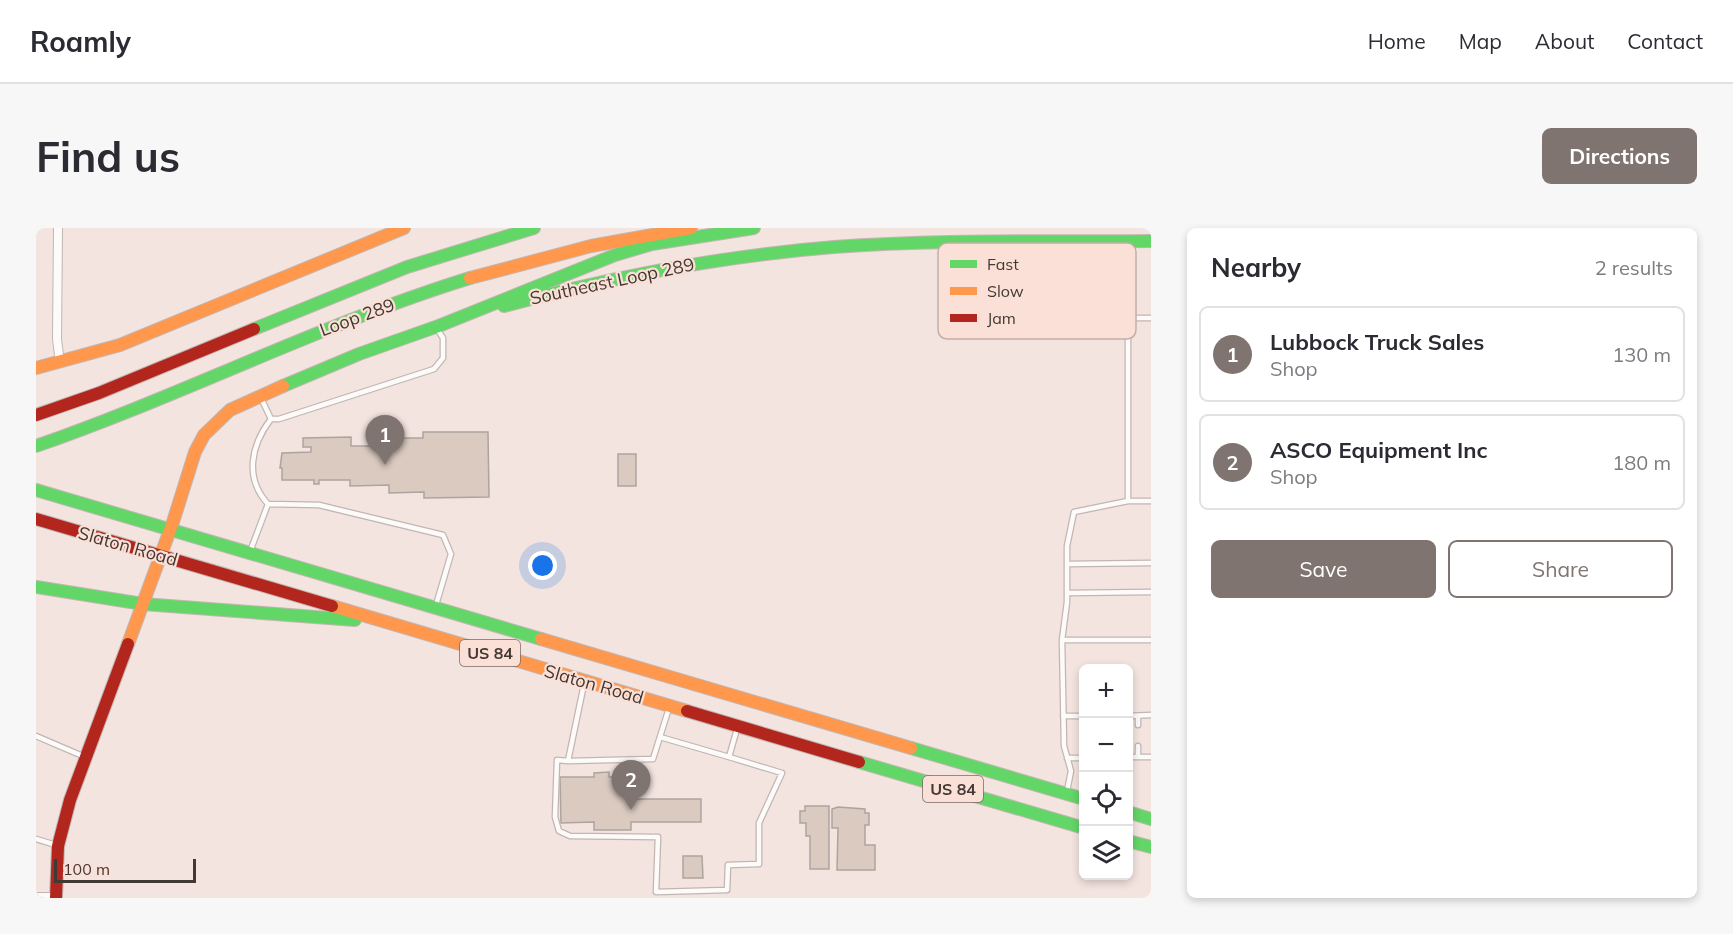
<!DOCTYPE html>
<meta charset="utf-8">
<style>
:root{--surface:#fff;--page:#f7f7f7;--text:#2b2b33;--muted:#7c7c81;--line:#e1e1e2;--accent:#807470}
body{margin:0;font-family:Mulish,sans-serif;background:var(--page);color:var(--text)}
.controls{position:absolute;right:18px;bottom:18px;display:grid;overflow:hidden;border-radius:9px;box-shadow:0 3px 9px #0003}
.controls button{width:54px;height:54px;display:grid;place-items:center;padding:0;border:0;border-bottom:2px solid var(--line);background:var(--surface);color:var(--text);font:30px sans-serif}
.scale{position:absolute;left:18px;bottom:15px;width:142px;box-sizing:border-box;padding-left:6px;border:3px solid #423834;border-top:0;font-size:16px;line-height:21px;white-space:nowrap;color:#423834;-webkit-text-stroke:4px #fbe0d7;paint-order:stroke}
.you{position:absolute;left:507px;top:338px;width:21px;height:21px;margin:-15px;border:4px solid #fff;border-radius:50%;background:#1a73e8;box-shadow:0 0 0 9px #1a73e833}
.badge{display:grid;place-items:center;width:39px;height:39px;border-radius:50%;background:var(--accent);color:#fff;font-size:20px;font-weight:700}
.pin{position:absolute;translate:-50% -50px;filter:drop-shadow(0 2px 3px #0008)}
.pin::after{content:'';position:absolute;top:32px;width:21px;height:18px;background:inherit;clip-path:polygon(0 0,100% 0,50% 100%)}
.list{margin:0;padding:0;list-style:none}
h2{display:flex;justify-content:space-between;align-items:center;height:78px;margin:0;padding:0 24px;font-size:26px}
h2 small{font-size:20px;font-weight:400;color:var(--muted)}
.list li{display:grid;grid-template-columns:39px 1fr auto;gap:18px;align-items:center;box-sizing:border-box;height:96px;margin:0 12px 12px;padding:0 12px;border:2px solid var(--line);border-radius:9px}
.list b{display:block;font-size:22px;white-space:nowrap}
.list p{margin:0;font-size:20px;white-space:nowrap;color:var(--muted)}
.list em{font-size:20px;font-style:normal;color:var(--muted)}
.actions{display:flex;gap:12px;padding:18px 24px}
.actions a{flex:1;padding:14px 0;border:2px solid var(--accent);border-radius:9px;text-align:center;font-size:21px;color:var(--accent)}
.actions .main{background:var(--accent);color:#fff}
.icon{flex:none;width:33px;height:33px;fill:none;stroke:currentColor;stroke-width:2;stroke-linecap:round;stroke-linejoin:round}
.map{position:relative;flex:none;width:1115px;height:670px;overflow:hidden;border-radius:9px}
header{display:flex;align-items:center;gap:36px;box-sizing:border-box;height:84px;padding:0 30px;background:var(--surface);border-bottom:2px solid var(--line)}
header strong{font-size:28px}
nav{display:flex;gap:33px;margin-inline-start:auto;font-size:21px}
.intro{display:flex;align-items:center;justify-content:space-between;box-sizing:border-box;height:144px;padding:0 36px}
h1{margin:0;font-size:42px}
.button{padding:15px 27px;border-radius:9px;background:var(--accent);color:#fff;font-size:21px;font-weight:700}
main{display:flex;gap:36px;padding:0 36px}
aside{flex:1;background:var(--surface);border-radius:9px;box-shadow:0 3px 9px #0003}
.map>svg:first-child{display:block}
</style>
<header>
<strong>Roamly</strong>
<nav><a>Home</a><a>Map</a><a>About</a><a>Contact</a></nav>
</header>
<div class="intro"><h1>Find us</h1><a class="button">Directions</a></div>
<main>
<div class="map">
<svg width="1115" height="670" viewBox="0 0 1115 670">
<rect width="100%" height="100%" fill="#f3e4df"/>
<path fill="#dacac0" stroke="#aea49f" stroke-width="1.5" d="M387,204H452L453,269L388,270V264L353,265V257L314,258V252H283V256H278V252H246V240H244L246,225L275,224V219H267V210L315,209V218H354V210H387Z
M582,226H600V258H582Z
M573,544V549H592L593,571H665V594H595V602H558V594L525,595L524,549H558V545Z
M769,578H793V641H774V608H770V595H764V583H769Z
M802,579L829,581V585H833V597H829V617H839V642H801L802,600H796V581Z
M647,628H666L667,650H647Z"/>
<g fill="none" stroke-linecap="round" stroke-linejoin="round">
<defs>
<path id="lane" d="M1027,14L1029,90H1115
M1092,90V273H1115
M224,168L235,191H243L398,141L407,130V110L401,101
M235,191C215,217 208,250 232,276L283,277L407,307L415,326L400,377
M215,321L232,276
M1031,336L1115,335
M1031,365L1115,364
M1026,412H1115
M548,456L532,533L521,532L519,589L523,603L534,608L622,609L620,664L691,662L692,637L723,636V595L746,545L693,529L701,501
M1027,488H1048
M1092,488L1115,487
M1102,488V497
M0,508L49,529
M624,509L693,529
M1102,518V529
M1092,529H1115
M1031,530H1048
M532,533L617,531L633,480
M1031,563L1035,543L1028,518L1026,412L1031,374V318L1038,284L1092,273
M0,611L20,617"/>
<path id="street" d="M22,0L21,111L24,135
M0,669H20"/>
<path id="fast" d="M468,78C576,49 686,28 798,19C903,11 1009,14 1115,13
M400,99L579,27L616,16L718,0
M218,101L371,39L498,0
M247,158L323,126L408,96
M0,218C147,167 285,96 434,50
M0,262L505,411
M0,359L107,376
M107,376L319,392
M875,520L1048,571
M823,534L1048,600
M1092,584L1115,591
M1092,613L1115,619"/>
<path id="slow" d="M434,50L555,18L655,0
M0,140L84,117L368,0
M296,378L651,483
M505,411L875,520
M92,416L137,294L159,224L168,207L194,182L247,158"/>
<path id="jam" d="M0,187L63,165L218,101
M0,291L296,378
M651,483L823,534
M20,670L22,618L34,572L92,416"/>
</defs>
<use href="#lane" stroke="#c2b6b2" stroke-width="7"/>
<use href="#street" stroke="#c2b6b2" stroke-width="10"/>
<use href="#fast" stroke="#c2b6b2" stroke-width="14"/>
<use href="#slow" stroke="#c2b6b2" stroke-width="14"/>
<use href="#jam" stroke="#c2b6b2" stroke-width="14"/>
<use href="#lane" stroke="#fdfbfa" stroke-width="4.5"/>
<use href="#street" stroke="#fdfbfa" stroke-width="8"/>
<use href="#fast" stroke="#63d668" stroke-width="12"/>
<use href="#slow" stroke="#ff974d" stroke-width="12"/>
<use href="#jam" stroke="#b3261e" stroke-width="12"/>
</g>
<g text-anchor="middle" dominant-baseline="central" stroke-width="4.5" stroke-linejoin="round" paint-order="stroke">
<g fill="#fbe0d7" stroke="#7a6a65" stroke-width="1.5">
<rect x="424" y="412" width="60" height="26" rx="4.5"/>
<rect x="887" y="548" width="60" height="26" rx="4.5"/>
</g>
<g font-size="16" font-weight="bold" fill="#423834">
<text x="454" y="425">US 84</text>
<text x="917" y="561">US 84</text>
</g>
<g font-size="18" fill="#423834" stroke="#fbe0d7">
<text transform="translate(576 53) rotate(-12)">Southeast Loop 289</text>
<text transform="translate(321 89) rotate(-20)">Loop 289</text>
<text transform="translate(92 318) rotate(16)">Slaton Road</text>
<text transform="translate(558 456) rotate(16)">Slaton Road</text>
</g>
</g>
<rect x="902" y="15" width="198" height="96" rx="9" fill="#fbe0d7" stroke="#c4aea6" stroke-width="1.5"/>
<rect x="914" y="32" width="27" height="8" fill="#63d668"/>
<rect x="914" y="59" width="27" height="8" fill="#ff974d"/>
<rect x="914" y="86" width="27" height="8" fill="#b3261e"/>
<g font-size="16" fill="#423834">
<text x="951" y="42">Fast</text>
<text x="951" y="69">Slow</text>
<text x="951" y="96">Jam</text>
</g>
</svg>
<div class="controls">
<button>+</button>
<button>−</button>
<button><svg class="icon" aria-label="locate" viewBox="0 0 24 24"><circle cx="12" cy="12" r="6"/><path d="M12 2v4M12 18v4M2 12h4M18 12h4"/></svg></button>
<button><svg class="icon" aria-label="layers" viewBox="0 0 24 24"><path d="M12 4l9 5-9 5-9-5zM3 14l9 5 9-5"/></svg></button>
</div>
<div class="scale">100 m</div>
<div class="you"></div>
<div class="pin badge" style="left:349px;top:237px">1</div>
<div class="pin badge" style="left:595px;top:582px">2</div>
</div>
<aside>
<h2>Nearby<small>2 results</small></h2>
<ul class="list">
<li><span class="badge">1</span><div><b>Lubbock Truck Sales</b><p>Shop</p></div><em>130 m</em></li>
<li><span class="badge">2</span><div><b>ASCO Equipment Inc</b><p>Shop</p></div><em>180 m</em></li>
</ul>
<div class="actions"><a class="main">Save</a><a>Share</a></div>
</aside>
</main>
